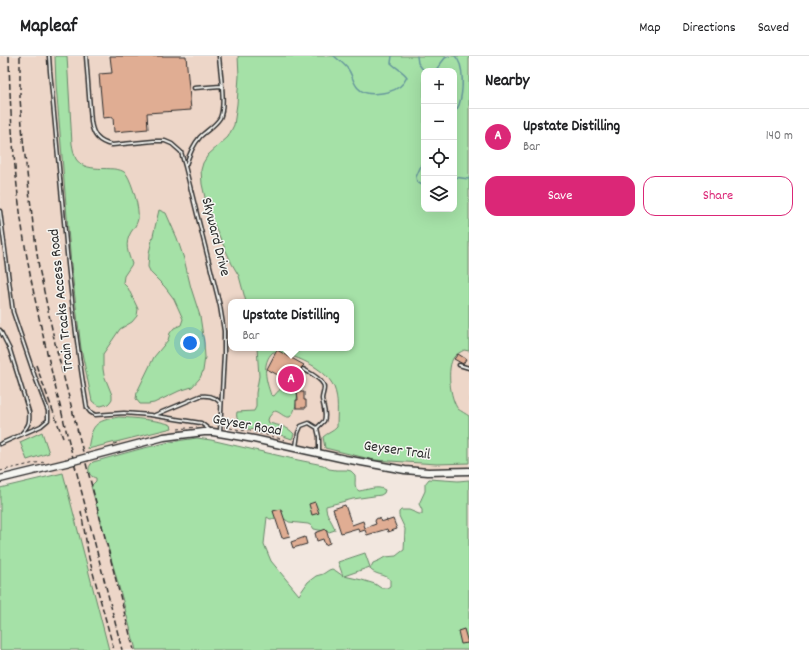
<!DOCTYPE html>
<meta charset="utf-8">
<style>
:root{--surface:#fff;--page:#f6f6f6;--text:#202124;--muted:#757577;--line:#e0e0e0;--accent:#db2777}
body{margin:0;font-family:Dekko,sans-serif;background:var(--page);color:var(--text)}
.controls{position:absolute;right:12px;top:12px;display:grid;overflow:hidden;border-radius:8px;box-shadow:0 4px 16px #0002}
.controls button{width:36px;height:36px;display:grid;place-items:center;padding:0;border:0;border-bottom:1px solid var(--line);background:var(--surface);color:var(--text);font:20px sans-serif}
.you{position:absolute;left:190px;top:287px;width:14px;height:14px;margin:-10px;border:3px solid #fff;border-radius:50%;background:#1a73e8;box-shadow:0 0 0 6px #1a73e833}
.badge{display:grid;place-items:center;width:26px;height:26px;border-radius:50%;background:var(--accent);color:#fff;font-size:13px;font-weight:700}
.pin{position:absolute;translate:-50% -50%;border:2px solid #fff;box-shadow:0 1px 4px #0006}
.popup{position:absolute;left:228px;top:243px;width:126px;height:52px;box-sizing:border-box;display:grid;place-content:center;border-radius:8px;background:var(--surface);filter:drop-shadow(0 1px 3px #0005);font-size:13px;white-space:nowrap;color:var(--muted)}
.popup b{font-size:15px;color:var(--text)}
.popup::after{content:'';position:absolute;left:50%;top:100%;margin-left:-8px;border:8px solid transparent;border-top-color:var(--surface)}
.list{margin:0;padding:0;list-style:none}
h2{display:flex;justify-content:space-between;align-items:center;height:52px;margin:0;padding:0 16px;font-size:17px}
h2 small{font-size:13px;font-weight:400;color:var(--muted)}
.list li{display:grid;grid-template-columns:26px 1fr auto;gap:12px;align-items:center;box-sizing:border-box;height:56px;padding:0 16px;border-top:1px solid var(--line)}
.list b{display:block;font-size:15px;white-space:nowrap}
.list p{margin:0;font-size:13px;white-space:nowrap;color:var(--muted)}
.list em{font-size:13px;font-style:normal;color:var(--muted)}
.actions{display:flex;gap:8px;padding:12px 16px}
.actions a{flex:1;padding:9px 0;border:1px solid var(--accent);border-radius:12px;text-align:center;font-size:14px;color:var(--accent)}
.actions .main{background:var(--accent);color:#fff}
.icon{flex:none;width:22px;height:22px;fill:none;stroke:currentColor;stroke-width:2;stroke-linecap:round;stroke-linejoin:round}
.map{position:relative;flex:none;width:469px;height:594px;overflow:hidden}
header{display:flex;align-items:center;gap:24px;box-sizing:border-box;height:56px;padding:0 20px;background:var(--surface);border-bottom:1px solid var(--line)}
header strong{font-size:19px}
nav{display:flex;gap:22px;margin-inline-start:auto;font-size:14px}
main{display:flex}
aside{flex:1;background:var(--surface)}
.map>svg:first-child{display:block}
</style>
<header>
<strong>Mapleaf</strong>
<nav><a>Map</a><a>Directions</a><a>Saved</a></nav>
</header>
<main>
<div class="map">
<svg width="469" height="594" viewBox="0 0 469 594">
<rect width="100%" height="100%" fill="#f2e7df"/>
<filter id="ink" filterUnits="userSpaceOnUse"><feTurbulence type="fractalNoise" baseFrequency=".025" numOctaves="2"/><feDisplacementMap in="SourceGraphic" scale="8" xChannelSelector="R" yChannelSelector="G"/><feConvolveMatrix kernelMatrix="1 2 1 2 8 2 1 2 1" color-interpolation-filters="sRGB"/></filter>
<g filter="url(#ink)">
<path fill="#edd6c8" fill-rule="evenodd" d="M0,0H296L469,228V412H416L391,410L229,373H189L114,390L50,407L0,416ZM231,246H351V292H231Z
M97,403L147,594H97L81,538L52,415Z"/>
<path fill="#a5e1a7" stroke="#688669" fill-rule="evenodd" d="M55,0H67L72,88C73,93 74,99 76,103C87,120 119,106 127,119C132,127 140,153 138,163C137,168 134,172 131,176C124,188 128,197 132,208L124,220L123,227L128,232L138,253L137,260L132,266L120,273L103,298V313L104,319L112,339V343L110,346L108,348L101,350L97,349L92,345L81,292L71,208L56,29Z
M238,0H469V295L464,294C461,296 456,298 454,301C446,311 450,343 458,353C461,355 466,358 469,360V407L437,408L374,404L325,392L323,381C327,377 333,376 337,371C337,358 339,343 334,331C325,311 293,298 273,296C261,307 266,325 271,339L274,340C283,329 285,329 298,335C297,344 296,355 290,361C283,362 280,355 274,355L269,361L268,364L269,367C280,370 287,370 294,378L292,383L269,375L247,373C241,370 235,364 237,356L254,355L256,351V337L259,320L257,292H351V246H246L239,220L232,208L208,155L202,128L201,114L203,107L208,99L228,81L234,69L237,48L239,20ZM424,15H454V153H424Z
M159,154L166,157L177,182L184,203L191,232L200,260L204,287L205,301L203,315L200,322L192,331L179,335L154,347L148,348H140L136,343L137,336L154,301L168,284L170,277L174,272L181,269L183,263L174,243L165,231L151,217L148,211L149,197Z
M119,361C132,362 160,364 171,369L172,372L88,393C92,369 94,365 119,361Z
M42,376L49,397L27,404L20,386Z
M197,382L211,384L298,404L323,409L329,413L336,414H347L351,415L355,419C356,426 353,431 359,435C367,434 378,429 385,434L384,437L381,439L353,443L326,450C325,458 333,466 335,474L329,476L314,473L312,470L308,468L289,466L283,462L270,463L267,461L264,488L271,505L299,539L308,526L316,520L323,518L329,514L332,513L336,515L343,520L338,506L365,497L370,511L344,520L362,524L375,528L381,532H387L390,530V523C384,518 375,519 370,513L373,507L380,504L385,501L396,500L401,496L404,494L405,473L399,460V456L401,454H409L419,458H422V454L419,448L425,435V428L429,423L458,425L469,424V594H136L124,549L91,430L96,425V422C87,420 87,411 93,406L140,393L170,386Z
M63,417L109,594H0V432Z"/>
<g fill="none" stroke-linecap="round" stroke-linejoin="round">
<path stroke="#66979c" stroke-width="1.5" d="M334,0C339,4 344,8 348,13C352,18 353,27 358,32C365,40 379,38 388,36C396,34 403,30 407,21C403,15 396,12 391,7L392,0
M417,0L418,7L424,15
M435,15L445,2L449,0
M454,57C456,54 458,52 459,49C463,37 465,9 455,0
M424,103L416,121L417,126L424,130
M454,121L469,123"/>
</g>
<path fill="#e0ad93" stroke="#2b2b2b" d="M110,0H186L191,54L147,57L148,73L114,76L113,61L103,62L99,18L112,17Z
M277,294L304,309L301,312V314L294,328L267,313Z
M458,298L466,303L463,308L454,303Z
M297,336H304V344H306V352H296V344H298Z
M315,446L319,457L312,459L309,448Z
M345,449L352,469L363,465L365,472L376,468L375,465L376,463L378,462L380,463L381,466L387,464V465L393,463L397,473L388,476L387,473L367,479L365,474L359,476L358,472L341,477L333,453Z
M281,453L290,480L282,482L273,455Z
M326,473L330,487L325,489L323,483L317,485L315,477Z
M305,481L307,488L293,492L291,486Z
M464,573L468,587L461,588L458,575Z"/>
<g fill="none" stroke-linecap="round" stroke-linejoin="round">
<defs>
<path id="lane" d="M49,0L50,15C56,79 62,143 68,208C73,256 79,304 87,352L90,356L95,359L124,357L150,359L201,367L211,375
M86,0L91,66C93,79 98,86 112,89L154,85H165L172,88L181,96L185,110L220,250L224,275V298L220,376
M194,32L221,30
M186,109C189,99 193,89 200,81C206,75 215,70 220,62C226,49 220,15 219,0
M0,155L13,256L35,321L48,355V364L41,370L0,388
M0,274L10,294L29,356C30,366 29,369 22,377
M459,309L469,312
M303,313C310,317 319,321 323,328C326,332 322,338 322,343C323,350 327,358 324,365C322,367 319,370 317,372
M155,359L200,340C208,339 217,340 221,349
M296,391L298,377L301,370L309,367L317,372L319,381V397"/>
<path id="secondary" d="M88,401L164,381L204,376H213L254,383L345,403L405,414L428,416L469,415
M0,423L66,407"/>
</defs>
<use href="#lane" stroke="#2b2b2b" stroke-width="5"/>
<use href="#secondary" stroke="#2b2b2b" stroke-width="9"/>
<path stroke="#2b2b2b" stroke-width="1" stroke-dasharray="3 3" stroke-linecap="butt" d="M224,371L259,377L285,384
M178,373L197,371
M114,388L120,386
M0,415L35,407L46,406"/>
<use href="#lane" stroke="#f6f6f2" stroke-width="2"/>
<use href="#secondary" stroke="#f6f6f2" stroke-width="6"/>
<path stroke="#2b2b2b" stroke-width="1.5" stroke-dasharray="6 3" stroke-linecap="butt" d="M9,0C10,57 14,114 22,170C32,240 50,309 67,378C85,450 104,522 122,594
M20,0V42L23,83L33,168L39,212L55,287L134,594
M36,309L63,382
M81,455L89,502L114,594"/>
<defs>
<path id="secondary-bridge" d="M66,407L88,401"/>
</defs>
<use href="#secondary-bridge" stroke="#2b2b2b" stroke-width="9" stroke-linecap="butt"/>
<use href="#secondary-bridge" stroke="#f6f6f2" stroke-width="6"/>
</g>
</g>
<g text-anchor="middle" dominant-baseline="central" stroke-width="3" stroke-linejoin="round" paint-order="stroke">
<g font-size="15" fill="#2b2b2b" stroke="#f6f6f2">
<text transform="translate(215 181) rotate(76)">Skyward Drive</text>
<text transform="translate(62 244) rotate(-96)">Train Tracks Access Road</text>
<text transform="translate(247 370) rotate(10)">Geyser Road</text>
<text transform="translate(397 395) rotate(8)">Geyser Trail</text>
</g>
</g>
</svg>
<div class="controls">
<button>+</button>
<button>−</button>
<button><svg class="icon" aria-label="locate" viewBox="0 0 24 24"><circle cx="12" cy="12" r="6"/><path d="M12 2v4M12 18v4M2 12h4M18 12h4"/></svg></button>
<button><svg class="icon" aria-label="layers" viewBox="0 0 24 24"><path d="M12 4l9 5-9 5-9-5zM3 14l9 5 9-5"/></svg></button>
</div>
<div class="you"></div>
<div class="pin badge" style="left:291px;top:323px">A</div>
<div class="popup"><b>Upstate Distilling</b>Bar</div>
</div>
<aside>
<h2>Nearby<small></small></h2>
<ul class="list">
<li><span class="badge">A</span><div><b>Upstate Distilling</b><p>Bar</p></div><em>140 m</em></li>
</ul>
<div class="actions"><a class="main">Save</a><a>Share</a></div>
</aside>
</main>
